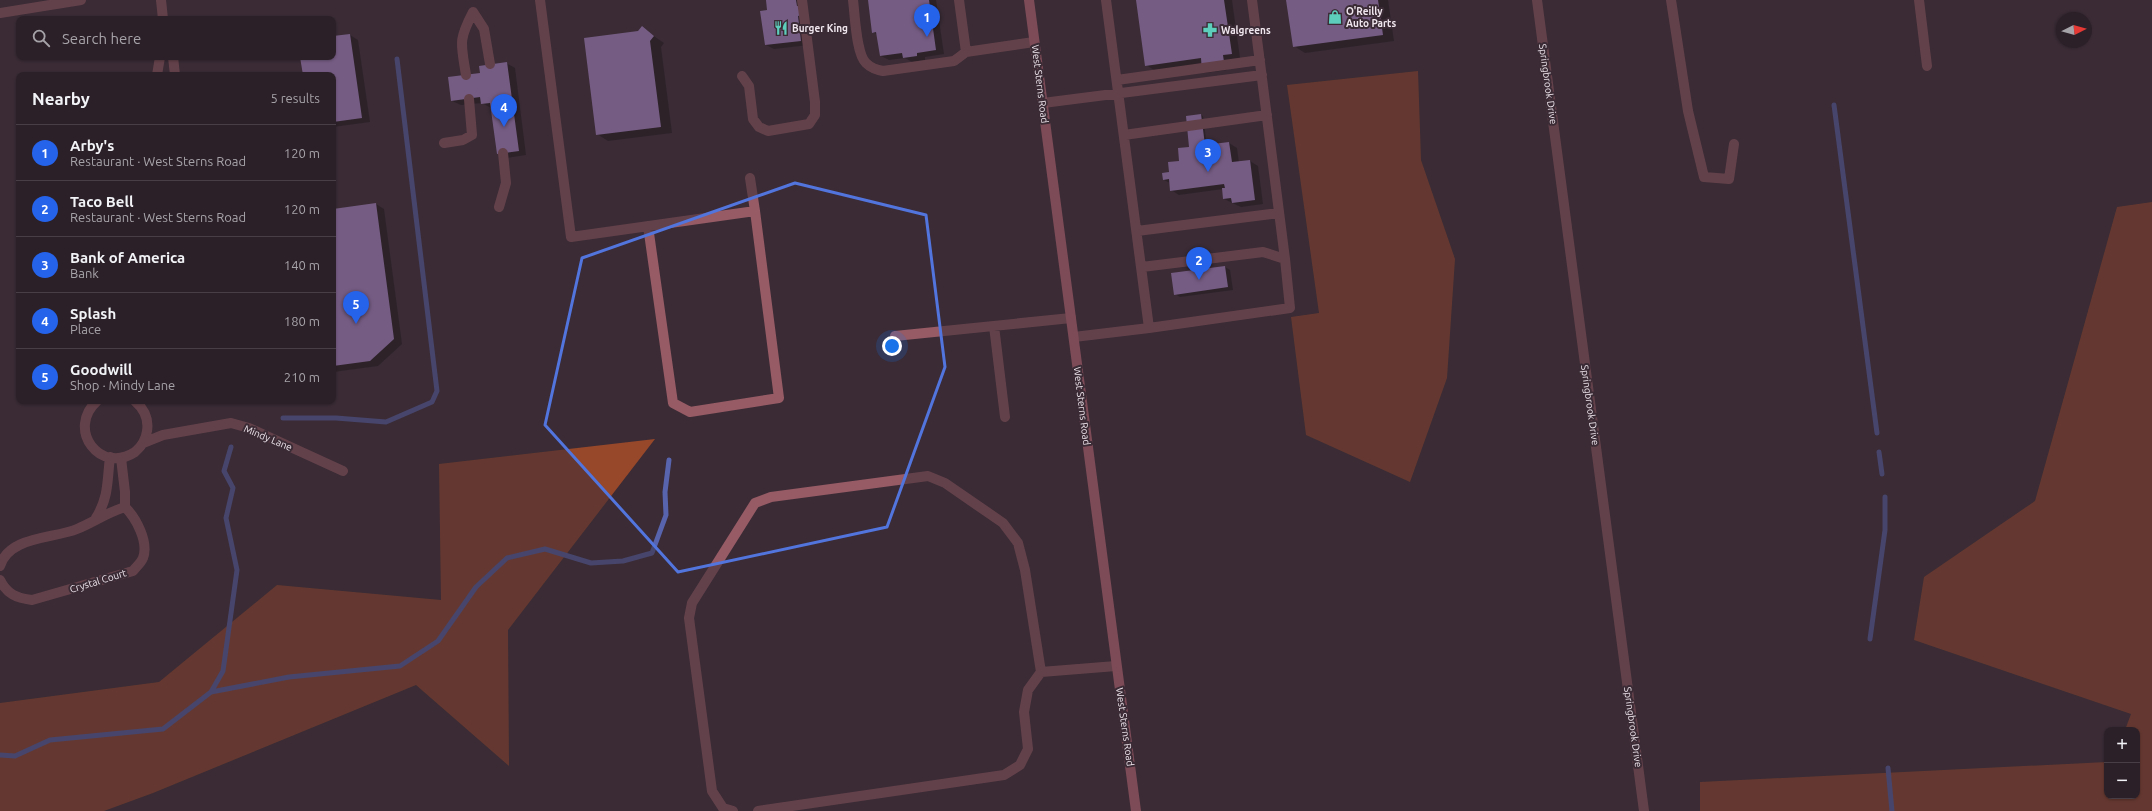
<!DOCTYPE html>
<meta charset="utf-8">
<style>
:root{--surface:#2c2028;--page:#382d34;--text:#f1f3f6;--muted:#a6a3a8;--line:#483e45;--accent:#2563eb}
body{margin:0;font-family:Ubuntu,sans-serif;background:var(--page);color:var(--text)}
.controls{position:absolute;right:12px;bottom:12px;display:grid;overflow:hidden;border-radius:8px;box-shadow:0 1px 3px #0004}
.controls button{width:36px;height:36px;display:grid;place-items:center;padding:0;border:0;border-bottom:1px solid var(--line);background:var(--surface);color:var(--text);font:20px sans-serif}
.compass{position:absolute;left:2056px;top:12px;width:36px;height:36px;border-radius:50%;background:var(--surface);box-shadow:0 1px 3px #0004;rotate:84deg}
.you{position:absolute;left:892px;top:346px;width:14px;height:14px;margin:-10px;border:3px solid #fff;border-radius:50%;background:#1a73e8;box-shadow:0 0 0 6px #1a73e833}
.badge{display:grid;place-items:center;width:26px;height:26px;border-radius:50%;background:var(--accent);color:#fff;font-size:13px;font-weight:700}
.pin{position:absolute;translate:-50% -33px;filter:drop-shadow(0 1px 2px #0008)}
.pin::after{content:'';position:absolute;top:21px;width:14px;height:12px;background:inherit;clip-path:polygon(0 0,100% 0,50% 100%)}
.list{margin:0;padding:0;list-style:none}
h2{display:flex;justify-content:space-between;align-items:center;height:52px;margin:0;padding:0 16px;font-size:17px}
h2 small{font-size:13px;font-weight:400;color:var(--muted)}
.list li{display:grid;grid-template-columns:26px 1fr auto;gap:12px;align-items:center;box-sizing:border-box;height:56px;padding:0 16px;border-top:1px solid var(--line)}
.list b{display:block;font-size:15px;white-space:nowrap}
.list p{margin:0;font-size:13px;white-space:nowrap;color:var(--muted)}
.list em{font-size:13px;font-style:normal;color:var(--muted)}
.icon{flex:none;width:22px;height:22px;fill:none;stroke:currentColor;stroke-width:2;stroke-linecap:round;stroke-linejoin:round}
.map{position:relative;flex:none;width:2152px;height:811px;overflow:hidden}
.search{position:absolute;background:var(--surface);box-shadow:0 1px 3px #0004;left:16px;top:16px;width:320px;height:44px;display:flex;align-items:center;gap:10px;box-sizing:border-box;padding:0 14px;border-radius:8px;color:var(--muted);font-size:15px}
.panel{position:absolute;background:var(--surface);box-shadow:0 1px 3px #0004;left:16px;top:72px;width:320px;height:332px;border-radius:8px}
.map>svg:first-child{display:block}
</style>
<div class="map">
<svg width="2152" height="811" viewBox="0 0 2152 811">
<rect width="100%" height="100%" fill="#3a2b35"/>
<path fill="#97482a" d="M1418,71L1421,160L1455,259L1447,378L1410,482L1306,435L1291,317L1319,313L1287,85Z
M2152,202V811H1700V782L2107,762V796H2137V730H2125L2131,714L1914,640L1924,577L2035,501L2117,207Z
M655,439L508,630L509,766L416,685L153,793L104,811H0V703L159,682L277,585L441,600L439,464Z"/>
<path fill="#0007" d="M767,0H804L809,45L774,49L766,45L768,10Z
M869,0H936L944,54L925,57V60L912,62L905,58L889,60L881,56L878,35L873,32Z
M1137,0H1232L1240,58L1226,60L1227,70L1205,73L1154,70L1146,65Z
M1287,0H1388L1394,41L1305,53L1294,46Z
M642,28L664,43L661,47L672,133L608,141L597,134L639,32Z
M350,35L358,40L370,122L333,127V75H304L301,57H333V37Z
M506,63L515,68L526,155L506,158L491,108L482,103L461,105L452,101L481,74Z
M1201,115L1203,116L1207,146L1229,143L1237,148L1239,163L1250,161L1258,166L1263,204L1241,207L1224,199L1223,189L1179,195L1171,190L1170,183L1164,180L1190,148Z
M376,204L384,209L402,344L378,366L333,372V210Z
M1225,267L1230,270L1233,290L1180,297L1175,294Z"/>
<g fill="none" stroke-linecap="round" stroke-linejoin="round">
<path stroke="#5864ad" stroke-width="5" d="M1834,105L1877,433
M283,418H336L386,422L432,402L437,391L397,59
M1879,452L1882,474
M1870,639L1885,530V497
M211,692L289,677L400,666L438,641L476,587L507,558L545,549L591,563L623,561L652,553L666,515L665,492L669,460
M0,755L15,756L50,740L163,729L211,692L223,671L237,570L226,518L233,488L224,471L231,447
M1888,768L1892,811"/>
</g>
<path fill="#bc97e3" d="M766,0H796L797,6H800L802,15L798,16L801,41L765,45L760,11L767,10Z
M868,0H929L936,50L917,53V56L903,58L902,53L880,56L876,32L872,33Z
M1136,0H1224L1232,54L1223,55L1225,69L1202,72L1201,58L1145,66Z
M1286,0H1378L1383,35L1293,47Z
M642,26L654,36L650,41L661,127L596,135L584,38L638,31Z
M350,34L362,118L333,122V75H303L300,57H333V36Z
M507,62L519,151L497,154L490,103L481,104L480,97L451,101L448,77L480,73L479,66Z
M1201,114L1205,145L1229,142L1232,162L1250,160L1255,200L1232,203L1231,198L1223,199L1222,188H1225L1224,184L1170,191L1169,179L1163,180L1162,173L1169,172L1168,162L1179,161L1178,148L1189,147L1186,116Z
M376,203L394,339L370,361L333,366V209Z
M1225,266L1228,287L1174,295L1171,273Z"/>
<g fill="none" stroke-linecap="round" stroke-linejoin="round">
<path stroke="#965b65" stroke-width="10" d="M540,0L571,237L755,211L750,178
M853,0C855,15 856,54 866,63C871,68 877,70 883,71L954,61L966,52
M959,0L966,52L1034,42
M1252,0L1285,259
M1671,0L1688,111L1704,177L1729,179L1734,144
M1919,0L1927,66
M466,75C461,43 458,41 473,12L484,29L490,64
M742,76L749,86L753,119L759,127L768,131L809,124L815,115V102L802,0
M1117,80L1260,60
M1043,103L1262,75
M1124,135L1267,115
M444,143L463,140L472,135L469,99
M499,207L506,183L503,153
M648,226L673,403L690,412L779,398L755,211
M1137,231L1279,213
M1142,267L1263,252L1285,259L1290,308L1149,328
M994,326L1005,417
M895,336L1071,318
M1074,337L1149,328L1106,0
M1041,672L1116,666
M733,811L723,808L712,791L689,618L692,603L755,503L771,497L928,476L945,483L1003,523L1018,543L1025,570L1041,672L1028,690L1024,712L1028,749L1020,765L1004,775L758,811"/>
<path stroke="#965b65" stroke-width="10" d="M161,0L163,19
M1537,0L1644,811
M173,57L175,75
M157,75L160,57
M97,401C66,429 100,475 135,452C141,447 146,439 147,431C149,419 144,409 135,401
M143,443L163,435L231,423L249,428L343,471
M121,458L125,492V507
M96,518C109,497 107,481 110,457
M0,566C9,536 53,539 77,529C94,522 106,513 125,507C136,518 149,542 143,558C141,563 136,567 133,571L32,600C16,598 7,594 0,580"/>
<path stroke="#965b65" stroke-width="10" d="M0,13L81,0"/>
<path stroke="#ce7182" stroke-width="10" d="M1029,0L1136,811"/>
</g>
<path d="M0 0H2152V811H0ZM795,183L926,215L945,367L887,527L678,572L545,425L582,258Z" fill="#3a2b35" fill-opacity=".55" fill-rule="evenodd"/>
<path fill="none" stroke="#5274dd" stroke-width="3" stroke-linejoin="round" d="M795,183L926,215L945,367L887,527L678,572L545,425L582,258Z"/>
<defs>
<symbol id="shop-bare" viewBox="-9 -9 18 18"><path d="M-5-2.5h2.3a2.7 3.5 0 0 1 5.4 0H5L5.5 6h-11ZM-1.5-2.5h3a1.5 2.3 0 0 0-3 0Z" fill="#5ccebb" stroke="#3a2b35" stroke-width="2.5" paint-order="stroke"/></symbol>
<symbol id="restaurant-bare" viewBox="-9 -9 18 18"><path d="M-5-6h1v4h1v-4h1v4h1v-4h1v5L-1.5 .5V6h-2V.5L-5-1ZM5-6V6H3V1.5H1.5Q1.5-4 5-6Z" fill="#5ccebb" stroke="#3a2b35" stroke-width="2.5" paint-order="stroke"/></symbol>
<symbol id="pharmacy-bare" viewBox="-9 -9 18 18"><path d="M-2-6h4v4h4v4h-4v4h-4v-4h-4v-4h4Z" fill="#5ccebb" stroke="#3a2b35" stroke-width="2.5" paint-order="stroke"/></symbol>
</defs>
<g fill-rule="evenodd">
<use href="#shop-bare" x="1325" y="7" width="20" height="20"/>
<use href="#restaurant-bare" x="771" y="18" width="20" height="20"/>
<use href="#pharmacy-bare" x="1200" y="20" width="20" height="20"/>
</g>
<g text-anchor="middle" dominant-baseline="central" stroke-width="4" stroke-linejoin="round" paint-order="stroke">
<g font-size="10" font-weight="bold" fill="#efe5ec" stroke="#3a2b35" text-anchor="start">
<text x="1346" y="11">O'Reilly<tspan x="1346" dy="12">Auto Parts</tspan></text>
<text x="792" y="28">Burger King</text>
<text x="1221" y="30">Walgreens</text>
</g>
<g font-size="10" fill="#efe5ec" stroke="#3a2b35">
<text transform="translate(1040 84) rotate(83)">West Sterns Road</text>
<text transform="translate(1548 84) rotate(82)">Springbrook Drive</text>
<text transform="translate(1590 405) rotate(82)">Springbrook Drive</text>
<text transform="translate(1082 406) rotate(83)">West Sterns Road</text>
<text transform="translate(268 438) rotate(23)">Mindy Lane</text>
<text transform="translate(98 581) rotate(-17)">Crystal Court</text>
<text transform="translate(1125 727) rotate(82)">West Sterns Road</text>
<text transform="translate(1633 727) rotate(82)">Springbrook Drive</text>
</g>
</g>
</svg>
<div class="controls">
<button>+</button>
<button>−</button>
</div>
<svg class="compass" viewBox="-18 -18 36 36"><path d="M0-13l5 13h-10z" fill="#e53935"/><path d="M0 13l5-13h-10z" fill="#a6a3a8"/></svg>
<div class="you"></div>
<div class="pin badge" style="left:927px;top:37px">1</div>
<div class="pin badge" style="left:1199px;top:280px">2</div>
<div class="pin badge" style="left:1208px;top:172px">3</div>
<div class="pin badge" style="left:504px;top:127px">4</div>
<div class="pin badge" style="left:356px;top:324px">5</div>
<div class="search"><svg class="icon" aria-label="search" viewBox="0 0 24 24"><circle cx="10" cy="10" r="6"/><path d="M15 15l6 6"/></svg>Search here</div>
<section class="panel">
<h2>Nearby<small>5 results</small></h2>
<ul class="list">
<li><span class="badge">1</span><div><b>Arby's</b><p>Restaurant · West Sterns Road</p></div><em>120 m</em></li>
<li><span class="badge">2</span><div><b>Taco Bell</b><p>Restaurant · West Sterns Road</p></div><em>120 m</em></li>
<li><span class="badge">3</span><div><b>Bank of America</b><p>Bank</p></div><em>140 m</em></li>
<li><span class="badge">4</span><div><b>Splash</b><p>Place</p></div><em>180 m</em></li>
<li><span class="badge">5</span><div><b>Goodwill</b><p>Shop · Mindy Lane</p></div><em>210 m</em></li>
</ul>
</section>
</div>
